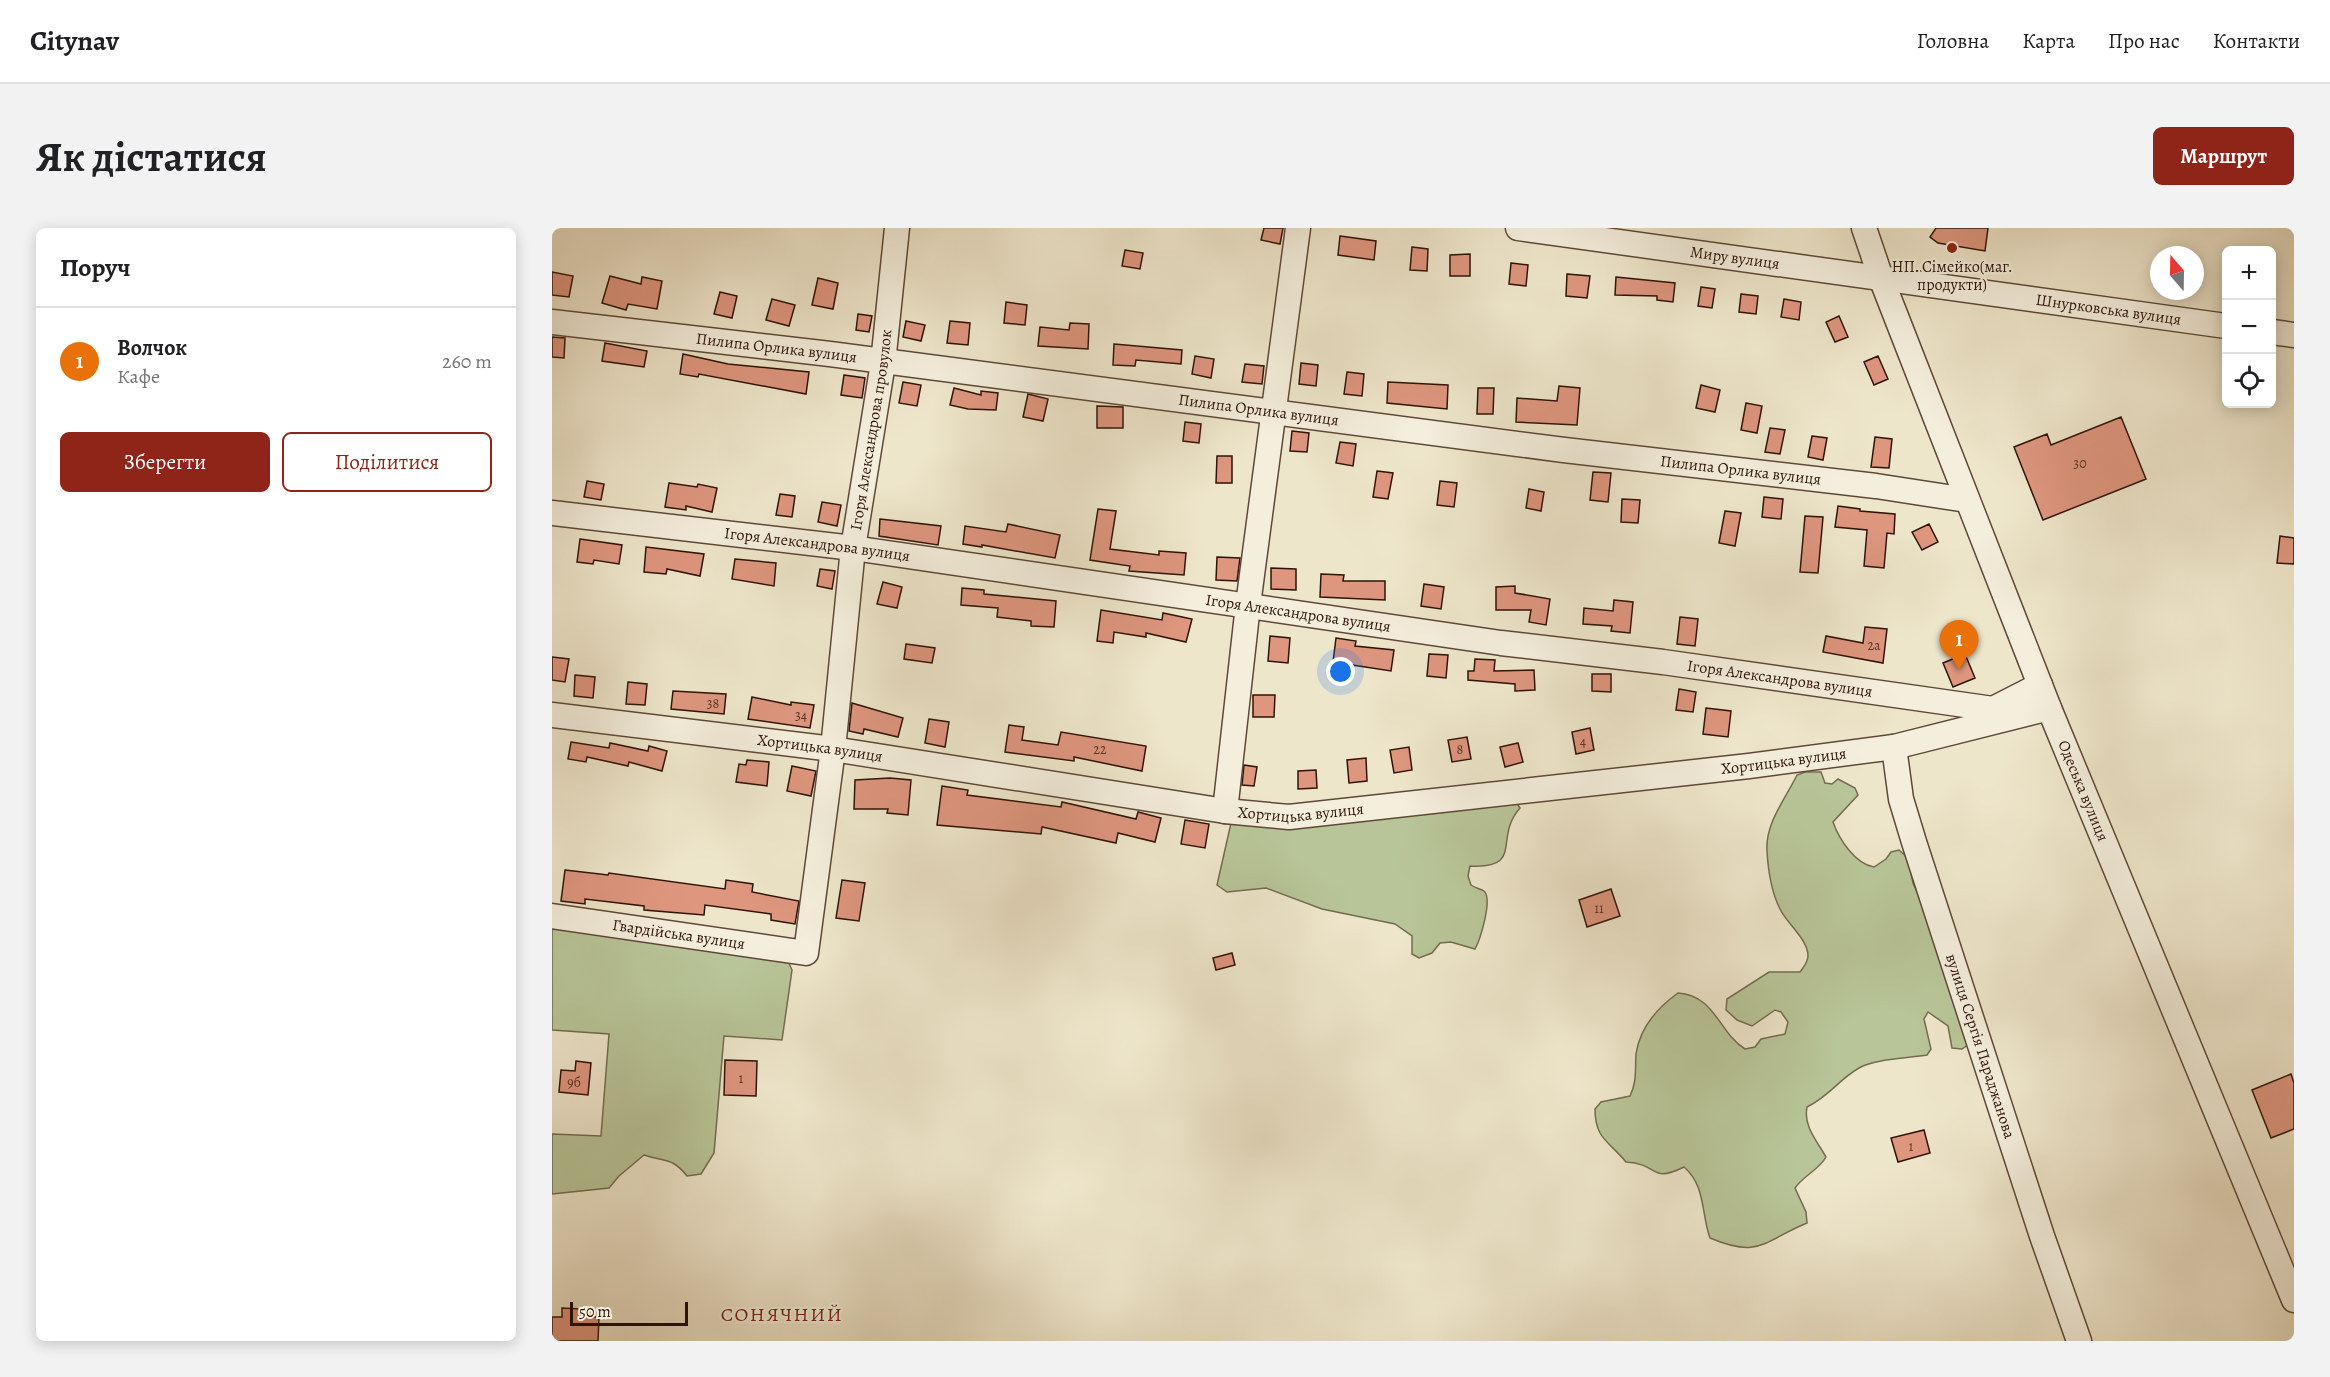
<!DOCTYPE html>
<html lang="uk">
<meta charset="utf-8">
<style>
:root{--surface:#fff;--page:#f2f2f2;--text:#202124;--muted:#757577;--line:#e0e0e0;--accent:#8f2418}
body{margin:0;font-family:Alegreya,serif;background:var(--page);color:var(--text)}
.controls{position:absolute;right:18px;top:18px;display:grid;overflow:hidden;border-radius:9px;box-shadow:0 3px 15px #0003}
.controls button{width:54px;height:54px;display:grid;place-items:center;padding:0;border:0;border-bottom:2px solid var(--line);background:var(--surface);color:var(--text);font:30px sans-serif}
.compass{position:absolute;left:1598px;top:18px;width:54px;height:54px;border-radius:50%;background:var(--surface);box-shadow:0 3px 15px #0003;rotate:340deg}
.scale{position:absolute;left:18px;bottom:15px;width:118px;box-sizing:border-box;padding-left:6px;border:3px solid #301307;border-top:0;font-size:16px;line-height:21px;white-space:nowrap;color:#301307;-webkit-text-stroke:4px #f4efdd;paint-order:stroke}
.you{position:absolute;left:789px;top:444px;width:21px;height:21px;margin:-15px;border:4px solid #fff;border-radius:50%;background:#1a73e8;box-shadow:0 0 0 9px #1a73e833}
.badge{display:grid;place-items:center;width:39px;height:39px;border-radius:50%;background:var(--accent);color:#fff;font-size:20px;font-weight:700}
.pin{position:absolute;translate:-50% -50px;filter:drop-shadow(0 2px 3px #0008)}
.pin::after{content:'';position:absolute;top:32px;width:21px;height:18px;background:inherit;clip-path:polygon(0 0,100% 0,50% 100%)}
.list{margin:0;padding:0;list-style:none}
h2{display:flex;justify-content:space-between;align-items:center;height:78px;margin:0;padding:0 24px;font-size:26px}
h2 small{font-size:20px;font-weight:400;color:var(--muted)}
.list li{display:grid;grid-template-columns:39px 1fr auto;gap:18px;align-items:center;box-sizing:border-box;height:108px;padding:0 24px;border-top:2px solid var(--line)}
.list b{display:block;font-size:22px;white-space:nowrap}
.list p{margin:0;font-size:20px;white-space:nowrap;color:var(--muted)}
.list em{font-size:20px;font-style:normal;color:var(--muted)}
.actions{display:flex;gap:12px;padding:18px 24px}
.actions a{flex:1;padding:14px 0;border:2px solid var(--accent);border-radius:9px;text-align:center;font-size:21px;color:var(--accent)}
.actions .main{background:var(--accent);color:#fff}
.icon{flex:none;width:33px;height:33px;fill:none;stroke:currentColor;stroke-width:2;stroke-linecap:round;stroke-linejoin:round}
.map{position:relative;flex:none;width:1742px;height:1113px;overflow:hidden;border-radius:9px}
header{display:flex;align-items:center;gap:36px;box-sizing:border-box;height:84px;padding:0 30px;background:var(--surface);border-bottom:2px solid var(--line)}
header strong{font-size:28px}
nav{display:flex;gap:33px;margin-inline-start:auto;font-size:21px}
.intro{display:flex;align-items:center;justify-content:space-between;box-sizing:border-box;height:144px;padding:0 36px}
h1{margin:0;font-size:42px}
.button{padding:15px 27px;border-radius:9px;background:var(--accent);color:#fff;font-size:21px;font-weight:700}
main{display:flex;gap:36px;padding:0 36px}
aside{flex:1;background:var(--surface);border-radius:9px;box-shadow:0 3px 15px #0003}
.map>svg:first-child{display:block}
</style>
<header>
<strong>Citynav</strong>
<nav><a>Головна</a><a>Карта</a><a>Про нас</a><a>Контакти</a></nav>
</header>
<div class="intro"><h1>Як дістатися</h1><a class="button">Маршрут</a></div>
<main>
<aside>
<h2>Поруч<small></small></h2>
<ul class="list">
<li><span class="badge" style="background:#e8710a">1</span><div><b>Волчок</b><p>Кафе</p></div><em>260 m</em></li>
</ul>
<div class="actions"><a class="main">Зберегти</a><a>Поділитися</a></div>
</aside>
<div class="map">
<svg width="1742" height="1113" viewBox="0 0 1742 1113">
<rect width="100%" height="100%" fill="#eee6cb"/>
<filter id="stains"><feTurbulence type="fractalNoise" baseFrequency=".00333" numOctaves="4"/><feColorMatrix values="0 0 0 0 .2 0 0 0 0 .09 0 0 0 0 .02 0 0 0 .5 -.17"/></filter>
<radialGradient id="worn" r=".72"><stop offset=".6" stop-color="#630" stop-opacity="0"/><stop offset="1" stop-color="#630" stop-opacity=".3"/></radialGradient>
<path fill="#b8c598" stroke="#746c50" stroke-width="1.5" d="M1253,544H1269L1273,555L1280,556L1286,551L1303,560L1306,567L1281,594C1287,611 1303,636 1322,639L1334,631L1339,624L1347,622L1356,630L1361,655L1389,717L1417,816L1410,821L1400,820L1396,798L1376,784L1372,791L1379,821L1375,827C1357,830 1321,831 1307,840C1286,852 1279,867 1255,879C1251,898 1265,913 1274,929C1267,942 1252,947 1243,960L1254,984L1255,995C1211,1013 1208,1031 1158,1010C1149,985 1154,958 1132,939C1097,956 1109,936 1074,934C1057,913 1043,911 1043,881L1049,874L1078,868C1085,854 1083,842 1084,826C1088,799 1105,780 1126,765C1163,767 1167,805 1193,821L1203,819L1209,811L1233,806L1236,794L1229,784L1223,782L1200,798L1185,792L1174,782L1175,771L1217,744H1248C1252,739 1256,734 1256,728C1256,711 1235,696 1228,681C1220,665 1216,641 1215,623C1213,595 1234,570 1245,547Z
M964,574L968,580C941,610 973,641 918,638L916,648L919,657C923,660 929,661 932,663C941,671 928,712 923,721L899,714L888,715L880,725L867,730L860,726V708L843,696L770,681L714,660L675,664L665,657L679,595Z
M0,700L235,731L240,742L230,812L172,808L162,925L149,946L135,948C120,929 113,934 92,927L67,948L57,960L0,966V906L49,908L57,806L0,802Z"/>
<path fill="#de967f" stroke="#301307" stroke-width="1.5" d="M712,0H731L728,16L709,12Z
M1384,0H1436L1433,23L1386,15L1378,9Z
M788,8L824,13L822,32L786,27Z
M860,19L876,21L875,43L858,42Z
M573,22L591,25L588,41L570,38Z
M918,26V48H898V27Z
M959,35L976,37L974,58L957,56Z
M0,44L21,48L17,69L0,67Z
M1015,46L1038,48L1035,70L1014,68Z
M58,48L89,56L90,49L110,53L105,81L76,76L74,82L50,75Z
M1064,49L1123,55L1121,74L1105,72V68L1063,67Z
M266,50L286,55L281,81L260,77Z
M1149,59L1163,61L1160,80L1146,78Z
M168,64L185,68L180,90L162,86Z
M1189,66L1206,68L1204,86L1187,84Z
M220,71L243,77L237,98L214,92Z
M1232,71L1249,74L1247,92L1229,89Z
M454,74L475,77L473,97L452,95Z
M306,86L320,88L317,104L304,102Z
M1287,88L1296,109L1283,114L1274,94Z
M354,93L373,97L369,113L351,109Z
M398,93L418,95L416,117L395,115Z
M518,95L537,96L536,121L486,118L488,99L517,102Z
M0,109L13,110L12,130L0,129Z
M53,115L95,123L92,139L50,133Z
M562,116L630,122L629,136L584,132L583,138L561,137Z
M131,126L176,136L257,144L254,166L147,146L146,149L128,146Z
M643,128L662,131L659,150L640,146Z
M1326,128L1336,151L1322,157L1312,134Z
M749,135L766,137L764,158L747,156Z
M693,136L712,138L710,156L690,154Z
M795,144L812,146L810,168L792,166Z
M292,147L313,150L310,170L289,167Z
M351,154L369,157L365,178L347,175Z
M836,154L896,157L895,181L835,175Z
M1149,157L1168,162L1163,184L1144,180Z
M1007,158L1028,160L1025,197L964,194L965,170L1005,173Z
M402,160L429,167V163L446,165L444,182L416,181L398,177Z
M926,160H942L941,186H925Z
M476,166L496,171L491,193L471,189Z
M1194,175L1210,178L1205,205L1189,202Z
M545,178L571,179V200H545Z
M1569,189L1594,251L1491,292L1462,219L1495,206L1499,217Z
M633,194L649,196L647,215L631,213Z
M1218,200L1233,202L1228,226L1213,224Z
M740,203L757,205L755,224L738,223Z
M1260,208L1275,210L1271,232L1256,229Z
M1323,209L1340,211L1337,240L1319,239Z
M788,214L804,216L801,238L784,235Z
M665,228H680V255H664Z
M825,243L841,245L836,271L821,269Z
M1041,244L1059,245L1056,274L1038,272Z
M35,253L52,256L49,272L32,269Z
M888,253L905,255L902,279L885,277Z
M117,255L145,259L146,256L165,260L160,284L134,278V282L113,279Z
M977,261L992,264L989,283L974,280Z
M228,266L243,268L240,289L224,287Z
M1212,269L1231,271L1229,291L1210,289Z
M1070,271L1088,272L1086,295L1069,294Z
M270,274L289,277L285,298L266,294Z
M1286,278L1308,281V283L1343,286L1342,306L1335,305L1332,340L1312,338L1315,302L1283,299Z
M546,281L564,283L558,321L607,327V323L634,325L632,347L577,343L578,338L538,332Z
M1173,283L1189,285L1183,318L1167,315Z
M1253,288L1271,289L1266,345L1248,344Z
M328,291L389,298L386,317L327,308Z
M456,296L508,307L503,330L430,317V319L411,316L413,298L454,304Z
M1377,296L1386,314L1370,322L1360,304Z
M1728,308L1742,310V336L1725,335Z
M28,311L70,317L67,336L42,332L41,336L25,334Z
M94,319L152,326L148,348L115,341L114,346L92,344Z
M665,329L688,330L685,353L664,352Z
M183,331L224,335L222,358L180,351Z
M719,340L744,341V362L719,361Z
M268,341L283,343L280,361L265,358Z
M769,346L792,347L791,353H833V372L768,369Z
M331,354L350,359L345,380L325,376Z
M872,356L892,359L889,381L869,378Z
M963,358V365L998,371L994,397L977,394L979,382H944V359Z
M410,360L432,362V366L504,373L502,399L479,398V393L445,389L446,380L409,377Z
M1062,372L1081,374L1078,405L1059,403L1060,398L1031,396L1032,380L1061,383Z
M549,382L610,392L611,385L640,391L634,414L594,405V409L562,404L561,415L545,413Z
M1128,389L1146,391L1143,418L1125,416Z
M1313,399L1335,401L1331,435L1271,424L1274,408L1311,415Z
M718,408L738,410L736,435L716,433Z
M784,410L804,413L803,418L842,422L839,443L781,434Z
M354,416L383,420L380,435L352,431Z
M877,426L896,427L894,450L875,448Z
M1413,426L1423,450L1401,459L1391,435Z
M0,429L17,431L13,454L0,452Z
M923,431L943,432L942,443L982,442L983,462L963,463V456L916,452V443H922Z
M1040,446H1059V464L1040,463Z
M23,447L43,449L41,470L22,468Z
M76,454L95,456L93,477L74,476Z
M1127,461L1144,464L1141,484L1124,482Z
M121,463L174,466L172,486L119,481Z
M701,467H723L722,489H701Z
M200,469L239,477V474L262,477L258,500L196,491Z
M300,475L351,490L346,509L312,501L311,506L297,503Z
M1154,480L1179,483L1176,509L1151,506Z
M377,491L397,494L393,519L373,515Z
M457,497L472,499L470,512L506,517L509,504L594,518L590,543L522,529V533L453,524Z
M1038,500L1042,522L1024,526L1020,504Z
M915,509L919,531L900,534L896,512Z
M19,514L57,520L58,515L96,523L97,518L115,523L110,543L77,534L76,538L35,529L34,534L16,531Z
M966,515L971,534L953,539L948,519Z
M857,519L860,542L842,545L838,522Z
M814,530L815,553L797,555L795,532Z
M195,532L217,534L215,558L184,554L187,536L194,537Z
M692,537L705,539L702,558L690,557Z
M240,538L264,543L259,568L235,563Z
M764,542L765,560L746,561V543Z
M338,550L359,552L356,587L335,585L336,581H302L303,552Z
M390,558L416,562L415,567L509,579L510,574L584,591L586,584L609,590L603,614L566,605L564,615L490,599L489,606L385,597Z
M633,592L657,596L653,620L629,616Z
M13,642L56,647L57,645L173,661L174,652L201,656L200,664L247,673L243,696L219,692V686L153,677L152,687L92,682V678L33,671V676L9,673Z
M290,652L313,655L307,693L284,690Z
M1059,661L1068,688L1035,699L1027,672Z
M680,725L683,737L664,742L661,730Z
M173,832L205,833L204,868L172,867Z
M24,833L39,835L36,867L7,864L9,842L23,843Z
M1739,846L1742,855V901L1719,910L1700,862Z
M1372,902L1378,925L1346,934L1339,910Z
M10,1080L29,1081V1089H47L46,1113H0V1089H10Z"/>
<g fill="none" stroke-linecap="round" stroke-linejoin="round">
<defs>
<g id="minor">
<path id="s1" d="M966,0L1674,98"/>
<path id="s2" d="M1312,0L1329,50L1497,480L1742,1072"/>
<path id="s3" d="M0,94L278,126L1012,222L1324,258L1415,272"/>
<path d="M1720,104L1742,107"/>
<path id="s4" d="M0,285L301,320L949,415L1111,434L1441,481L1488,457"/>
<path id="s5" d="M0,487L281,521L673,583L737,589L1197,538L1342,519L1497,480"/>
<path id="s6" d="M1342,519L1349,571L1362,614L1490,1008L1527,1113"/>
<path d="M673,583L696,377L746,0"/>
<path id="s7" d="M0,688L254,725L281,521L301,320L331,135L345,0"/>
</g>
</defs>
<use href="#minor" stroke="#604838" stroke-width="27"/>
<use href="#minor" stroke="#f4efdd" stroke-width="24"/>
</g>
<circle fill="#8f2418" stroke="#f4efdd" stroke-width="2" cx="1400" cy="20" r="6"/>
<g text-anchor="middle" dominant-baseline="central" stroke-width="4.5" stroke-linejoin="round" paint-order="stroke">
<g font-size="14" fill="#5c3425">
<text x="1528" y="235">30</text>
<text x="1322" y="417">2а</text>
<text x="161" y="475">38</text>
<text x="249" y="487">34</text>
<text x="1031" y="513">4</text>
<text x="548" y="521">22</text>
<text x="908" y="521">8</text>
<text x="1047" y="680">11</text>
<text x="189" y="850">1</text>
<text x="22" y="854">9б</text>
<text x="1359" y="918">1</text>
</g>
<g font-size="16" fill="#301307" stroke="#f4efdd">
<text stroke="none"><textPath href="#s1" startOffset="219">Миру вулиця</textPath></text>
<text stroke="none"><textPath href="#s1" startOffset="596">Шнурковська вулиця</textPath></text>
<text stroke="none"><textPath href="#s3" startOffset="226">Пилипа Орлика вулиця</textPath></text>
<text stroke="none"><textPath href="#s3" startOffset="712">Пилипа Орлика вулиця</textPath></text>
<text stroke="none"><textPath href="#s7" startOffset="784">Ігоря Александрова провулок</textPath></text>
<text stroke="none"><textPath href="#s3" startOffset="1198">Пилипа Орлика вулиця</textPath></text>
<text stroke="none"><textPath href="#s4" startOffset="267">Ігоря Александрова вулиця</textPath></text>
<text stroke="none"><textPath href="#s4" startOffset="753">Ігоря Александрова вулиця</textPath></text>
<text stroke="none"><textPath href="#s4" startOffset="1239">Ігоря Александрова вулиця</textPath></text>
<text stroke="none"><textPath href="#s5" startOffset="270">Хортицька вулиця</textPath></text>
<text stroke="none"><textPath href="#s5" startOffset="1242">Хортицька вулиця</textPath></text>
<text stroke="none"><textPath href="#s2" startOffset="604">Одеська вулиця</textPath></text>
<text stroke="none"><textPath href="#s5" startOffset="756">Хортицька вулиця</textPath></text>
<text stroke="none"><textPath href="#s7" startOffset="128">Гвардійська вулиця</textPath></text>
<text stroke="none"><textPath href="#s6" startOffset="312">вулиця Сергія Параджанова</textPath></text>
</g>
<g font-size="16" fill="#301307" stroke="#f4efdd">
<text x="1400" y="39">НП. Сімейко(маг.<tspan x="1400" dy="18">продукти)</tspan></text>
</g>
<g font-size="20" letter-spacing="1.5" fill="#7a1f14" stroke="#f4efdd">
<text x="230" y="1086">СОНЯЧНИЙ</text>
</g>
</g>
<rect width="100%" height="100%" filter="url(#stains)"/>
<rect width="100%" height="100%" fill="url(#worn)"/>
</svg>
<div class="controls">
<button>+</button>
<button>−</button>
<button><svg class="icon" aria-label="locate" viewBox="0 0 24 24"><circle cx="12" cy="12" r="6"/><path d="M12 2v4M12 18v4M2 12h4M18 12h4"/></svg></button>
</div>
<svg class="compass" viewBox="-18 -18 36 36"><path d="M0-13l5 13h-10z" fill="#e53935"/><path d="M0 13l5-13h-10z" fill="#757577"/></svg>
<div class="scale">50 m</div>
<div class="you"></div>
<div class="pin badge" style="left:1407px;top:442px;background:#e8710a">1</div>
</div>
</main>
